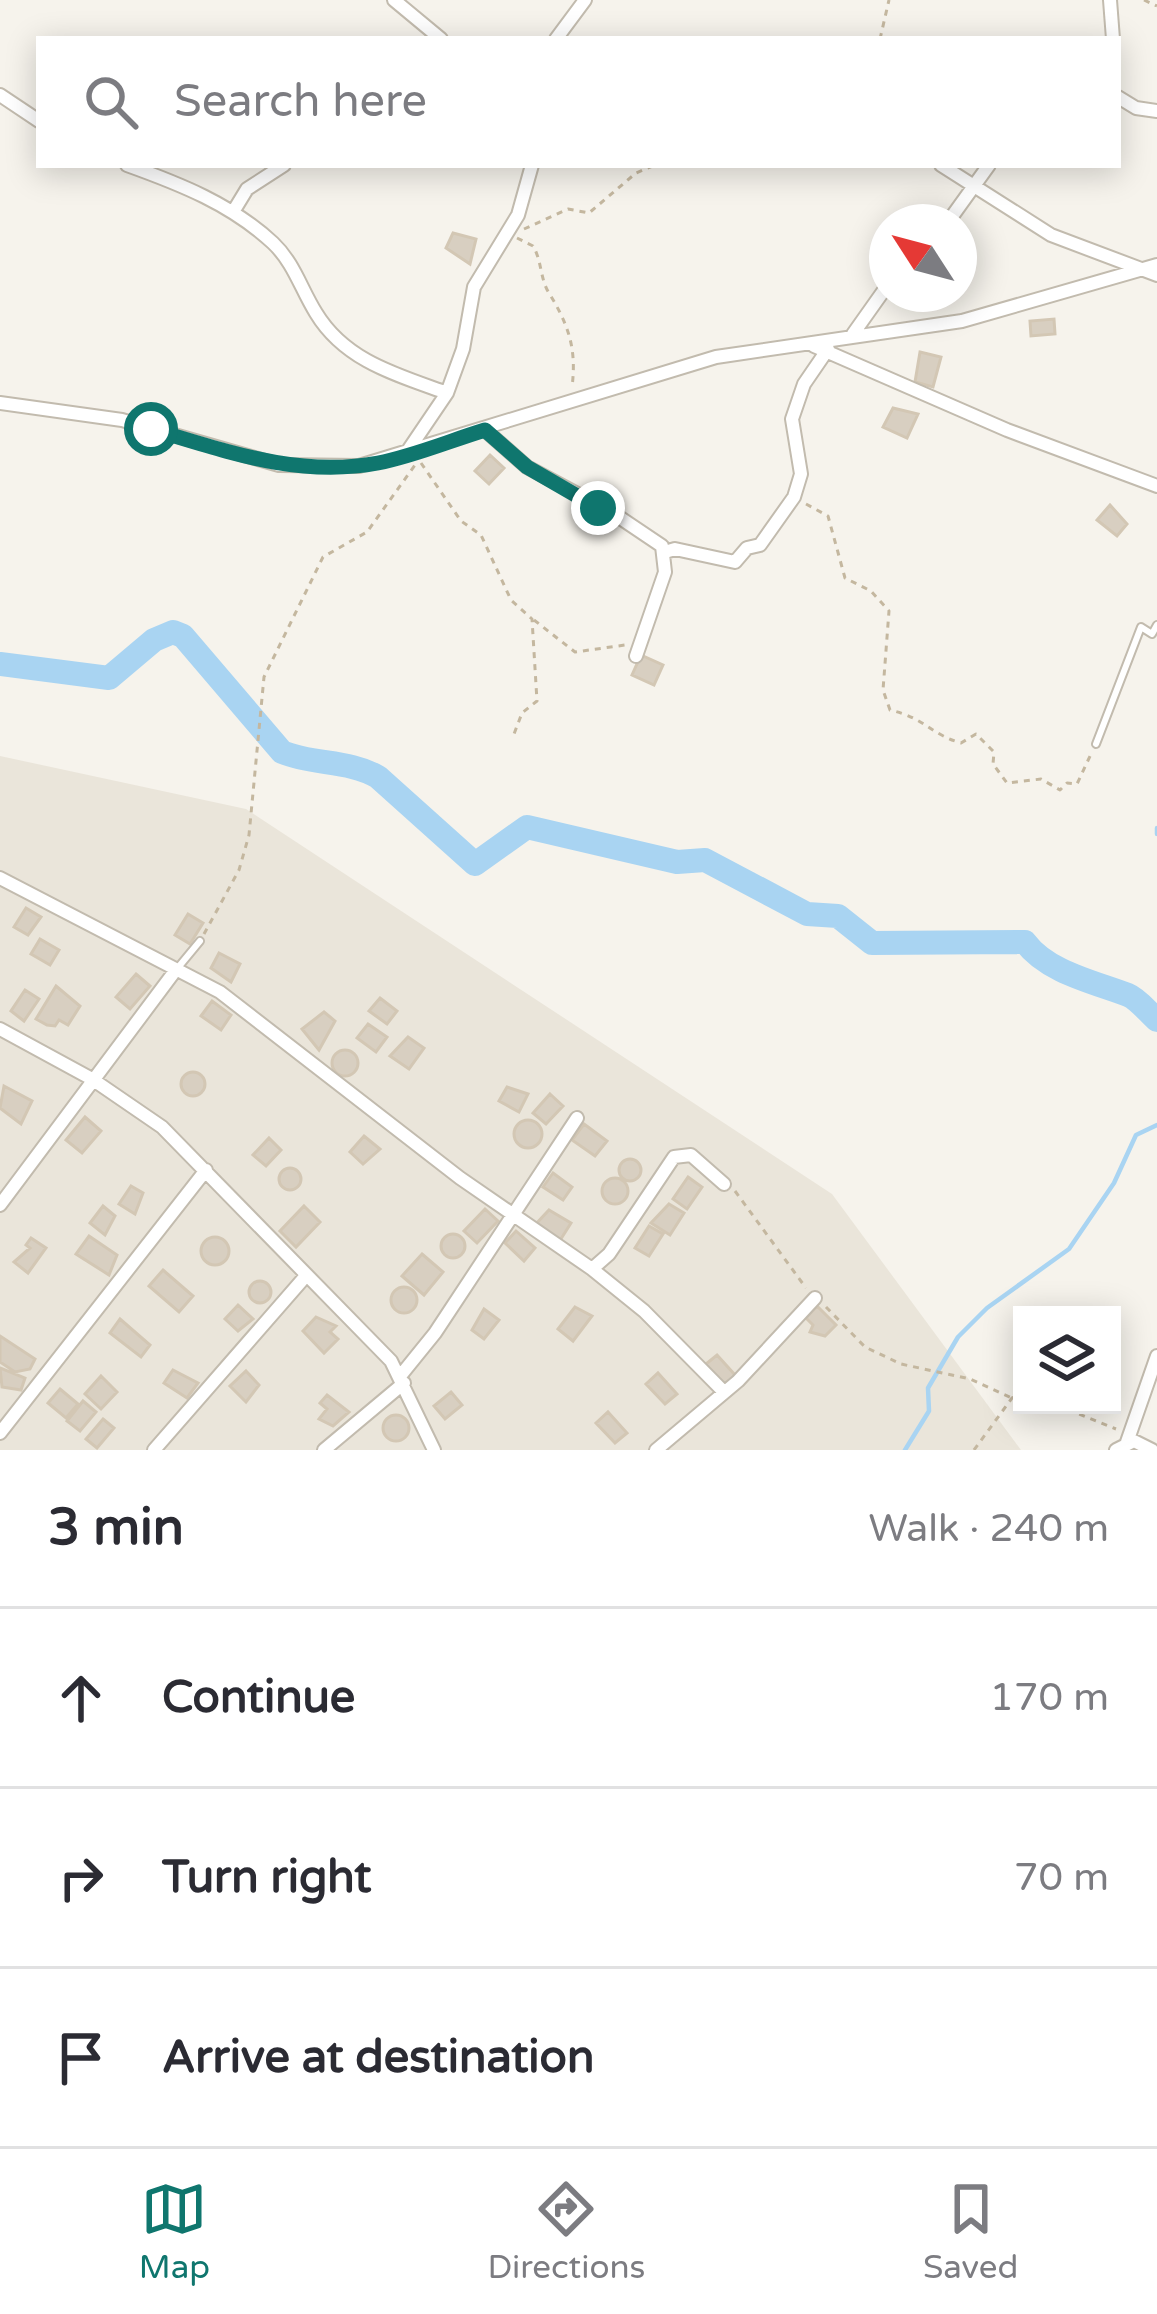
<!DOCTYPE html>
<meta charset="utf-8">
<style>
:root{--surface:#fff;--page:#f2f2f3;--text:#2b2b33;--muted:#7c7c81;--line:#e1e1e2;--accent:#0f766e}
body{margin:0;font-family:"Varela Round",sans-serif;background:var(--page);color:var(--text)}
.controls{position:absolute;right:36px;bottom:36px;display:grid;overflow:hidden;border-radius:0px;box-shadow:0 6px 30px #0003}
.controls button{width:108px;height:108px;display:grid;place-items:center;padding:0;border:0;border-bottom:3px solid var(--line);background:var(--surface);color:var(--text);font:60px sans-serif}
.compass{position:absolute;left:869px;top:204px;width:108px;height:108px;border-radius:50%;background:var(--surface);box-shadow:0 6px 30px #0003;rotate:306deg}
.stop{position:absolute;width:36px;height:36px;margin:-27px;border:9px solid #0f766e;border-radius:50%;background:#fff}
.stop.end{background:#0f766e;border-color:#fff;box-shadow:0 3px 12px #0008}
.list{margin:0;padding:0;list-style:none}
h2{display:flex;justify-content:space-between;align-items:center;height:156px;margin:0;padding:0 48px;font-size:51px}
h2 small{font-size:39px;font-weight:400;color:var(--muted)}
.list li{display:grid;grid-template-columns:78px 1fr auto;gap:36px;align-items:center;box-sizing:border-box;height:180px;padding:0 48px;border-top:3px solid var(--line)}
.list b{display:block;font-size:45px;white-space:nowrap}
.list em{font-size:39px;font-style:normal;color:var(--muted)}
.icon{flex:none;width:66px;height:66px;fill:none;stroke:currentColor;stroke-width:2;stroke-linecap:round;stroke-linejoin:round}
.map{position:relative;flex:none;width:1157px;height:1450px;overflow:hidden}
.search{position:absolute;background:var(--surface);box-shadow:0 6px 30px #0003;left:36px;right:36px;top:36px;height:132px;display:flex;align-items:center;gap:30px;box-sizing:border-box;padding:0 42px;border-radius:0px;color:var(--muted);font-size:45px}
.sheet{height:696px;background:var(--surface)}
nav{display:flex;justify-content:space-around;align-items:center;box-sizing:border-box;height:168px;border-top:3px solid var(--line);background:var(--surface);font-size:33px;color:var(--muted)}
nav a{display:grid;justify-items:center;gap:6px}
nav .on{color:var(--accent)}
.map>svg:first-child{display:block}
</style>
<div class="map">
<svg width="1157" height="1450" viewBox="0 0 1157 1450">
<rect width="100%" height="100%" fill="#f6f3ec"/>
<path fill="#eae5da" d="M0,756L246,809L832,1194L1021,1450H0Z"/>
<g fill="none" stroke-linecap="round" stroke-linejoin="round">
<path stroke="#a9d4f2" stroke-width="4.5" d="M1157,828V834
M905,1450L929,1411L928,1388L958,1337L987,1308L1069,1249L1114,1183L1136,1135L1157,1125"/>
<path stroke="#a9d4f2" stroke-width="24" d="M0,664L109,678L154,640L173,632L183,636L282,752C313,765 349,760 378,777L475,864L527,827L677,862L705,860L807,914L838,916L872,943L1025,942C1047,972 1094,982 1128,995C1138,999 1148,1012 1157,1020"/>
</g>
<path fill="#d8cfc1" stroke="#d3c7b4" stroke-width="3" d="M453,233L476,239L470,264L446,248Z
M1054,319L1055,334L1031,336L1030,321Z
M920,352L941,357L933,387L915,382Z
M893,408L918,414L907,438L883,427Z
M490,455L504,468L489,484L475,471Z
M1110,505L1127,524L1117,536L1097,520Z
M641,655L663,665L654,685L632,675Z
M26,908L41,917L28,935L14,927Z
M188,914L203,923L190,944L175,935Z
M40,939L59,950L50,965L31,954Z
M219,953L240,964L231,982L211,968Z
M136,974L150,986L130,1009L116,997Z
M56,986L80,1006L68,1025L59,1020L55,1026L47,1025L36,1019Z
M25,990L39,999L24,1021L11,1011Z
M380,998L397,1011L387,1024L369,1011Z
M212,1001L231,1015L221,1030L201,1016Z
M324,1012L335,1021L319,1050L302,1029Z
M368,1024L387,1037L376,1052L357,1038Z
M408,1037L424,1048L409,1069L390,1056Z
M332 1063a13 13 0 1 1 26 0a13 13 0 1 1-26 0Z
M181 1084a12 12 0 1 1 24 0a12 12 0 1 1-24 0Z
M4,1086L32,1101L21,1124L0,1108Z
M507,1087L528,1094L519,1112L499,1101Z
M550,1094L563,1106L546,1124L533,1113Z
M85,1117L101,1131L82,1153L66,1140Z
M514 1134a14 14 0 1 1 28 0a14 14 0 1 1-28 0Z
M584,1124L607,1141L595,1156L572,1140Z
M364,1136L380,1149L363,1164L350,1152Z
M269,1138L281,1150L266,1166L253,1155Z
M619 1170a11 11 0 1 1 22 0a11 11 0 1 1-22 0Z
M279 1179a11 11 0 1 1 22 0a11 11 0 1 1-22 0Z
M553,1173L572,1187L563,1200L543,1187Z
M688,1177L702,1187L687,1209L673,1199Z
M602 1191a13 13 0 1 1 26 0a13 13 0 1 1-26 0Z
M131,1186L143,1193L135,1214L119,1204Z
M669,1204L684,1213L670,1235L651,1223Z
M103,1206L115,1216L105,1235L90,1223Z
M304,1206L320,1222L296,1247L280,1231Z
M485,1209L498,1221L477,1243L464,1231Z
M549,1210L571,1223L559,1242L534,1226Z
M649,1226L663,1234L649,1256L635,1248Z
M516,1231L535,1248L524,1261L505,1243Z
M441 1246a12 12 0 1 1 24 0a12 12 0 1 1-24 0Z
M89,1236L117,1255L109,1275L76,1254Z
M201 1251a14 14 0 1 1 28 0a14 14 0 1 1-28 0Z
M31,1238L46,1248L28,1273L14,1262L30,1248L26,1245Z
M422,1254L443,1272L424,1295L402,1276Z
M163,1270L193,1296L179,1312L149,1286Z
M249 1292a11 11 0 1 1 22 0a11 11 0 1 1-22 0Z
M391 1300a13 13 0 1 1 26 0a13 13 0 1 1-26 0Z
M238,1305L253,1319L238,1331L225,1319Z
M817,1306L836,1325L825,1336L810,1332L813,1325L806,1318Z
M575,1307L592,1316L573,1341L558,1329Z
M484,1309L499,1320L484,1339L472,1330Z
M316,1317L336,1326L330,1332L338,1339L324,1353L303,1331Z
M120,1319L150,1345L141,1357L110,1333Z
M0,1336L35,1359L30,1369L15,1372L0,1362Z
M717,1355L735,1375L724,1385L706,1364Z
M0,1368L25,1378L21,1390L2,1387Z
M173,1370L198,1383L187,1398L164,1383Z
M246,1371L259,1385L246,1402L230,1386Z
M658,1373L677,1394L665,1404L646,1384Z
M101,1376L117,1392L101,1409L85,1394Z
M60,1389L78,1404L66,1418L48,1403Z
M451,1392L462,1405L445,1419L434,1406Z
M327,1395L349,1412L333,1426L319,1419L327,1409L320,1403Z
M83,1401L96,1412L80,1431L67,1421Z
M608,1412L627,1433L615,1443L596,1423Z
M383 1428a13 13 0 1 1 26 0a13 13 0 1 1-26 0Z
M103,1419L114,1428L97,1448L86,1439Z"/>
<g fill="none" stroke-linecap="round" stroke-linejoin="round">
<defs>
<path id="lane" d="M1096,744L1141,627L1152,634L1157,625
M176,970L200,941"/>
<path id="street" d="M394,0L441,39
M1110,0L1113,39
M556,39L585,0
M0,95L39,121
M1118,97L1136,108L1157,111
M127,165C180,184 231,204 273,243C294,263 301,289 316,313C345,361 397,375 447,393
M941,165L1051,235L1157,275
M233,212L247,189L284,165
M948,222L989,165
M853,334L887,286
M814,346L1007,430L1157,486
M0,403L122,420L279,465L359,466L716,357L962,321L1157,265
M485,430L527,467L613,513L662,546L665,572L636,656
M405,455L447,393L463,349L474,287L518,215L532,165
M665,552L675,549L735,562L747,548L760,545L794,497L801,474L792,419L804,384L828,349
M0,878L220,992L460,1178L592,1269L644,1311L724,1392
M0,1029L92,1079L162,1127L391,1361L434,1450
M0,1205L175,971
M592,1269L609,1254L674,1157L691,1155L724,1184
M401,1375L435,1333L577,1118
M0,1433L206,1170
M1127,1442L1157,1356
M154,1450L304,1278
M324,1450L404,1383
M656,1450L738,1381L815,1298
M1116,1450L1134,1441L1152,1450"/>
</defs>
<use href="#lane" stroke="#c2bbae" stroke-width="10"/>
<use href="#street" stroke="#c2bbae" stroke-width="16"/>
<path stroke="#c4b79f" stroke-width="3" stroke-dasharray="6 6" stroke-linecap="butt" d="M1144,0L1157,6
M880,39L889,0
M524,229L568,209L589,213L636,173L655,165
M517,238L533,246C542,261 540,279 549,293C568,324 577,348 572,387
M421,463L461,521L481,535L511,600L532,619L537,701L522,713L514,734
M806,504L828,516L845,578L871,591L889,611L883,690L890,710C925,718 930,734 961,743L976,734L994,752L993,764L1007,783L1041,779L1060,790L1067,783L1077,784L1091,754
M534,620L575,652L625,645
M204,934L239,870L249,835L264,677L323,557L367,532L415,465
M735,1191L806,1288
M826,1307L865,1347L901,1364L970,1379L1012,1398
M1057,1405L1116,1429
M974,1450L1012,1398L1022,1394"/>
<use href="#lane" stroke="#fff" stroke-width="6"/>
<use href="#street" stroke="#fff" stroke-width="12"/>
</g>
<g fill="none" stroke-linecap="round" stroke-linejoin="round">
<path stroke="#0f766e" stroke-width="15" d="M151,429C226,451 298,478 378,463C414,456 449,441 485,430L527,467L598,508"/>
</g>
</svg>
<div class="controls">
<button><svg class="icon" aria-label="layers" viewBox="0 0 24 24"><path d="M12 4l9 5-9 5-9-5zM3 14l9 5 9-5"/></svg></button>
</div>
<svg class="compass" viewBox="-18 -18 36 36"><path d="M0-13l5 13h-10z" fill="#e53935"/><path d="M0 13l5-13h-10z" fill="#7c7c81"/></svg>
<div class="stop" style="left:151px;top:429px"></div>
<div class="stop end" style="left:598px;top:508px"></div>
<div class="search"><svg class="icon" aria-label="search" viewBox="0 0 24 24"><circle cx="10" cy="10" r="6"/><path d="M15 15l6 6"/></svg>Search here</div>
</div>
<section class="sheet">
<h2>3 min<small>Walk · 240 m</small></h2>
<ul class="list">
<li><svg class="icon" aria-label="ahead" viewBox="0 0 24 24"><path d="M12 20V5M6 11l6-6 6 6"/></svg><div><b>Continue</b></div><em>170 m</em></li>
<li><svg class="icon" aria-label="right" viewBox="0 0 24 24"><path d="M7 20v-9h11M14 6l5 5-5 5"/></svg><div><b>Turn right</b></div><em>70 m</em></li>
<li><svg class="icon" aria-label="arrive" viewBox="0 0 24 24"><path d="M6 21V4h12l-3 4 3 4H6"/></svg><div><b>Arrive at destination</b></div></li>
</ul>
</section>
<nav>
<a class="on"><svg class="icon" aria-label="map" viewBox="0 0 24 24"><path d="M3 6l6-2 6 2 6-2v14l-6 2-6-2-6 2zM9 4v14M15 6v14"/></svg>Map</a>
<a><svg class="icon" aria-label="directions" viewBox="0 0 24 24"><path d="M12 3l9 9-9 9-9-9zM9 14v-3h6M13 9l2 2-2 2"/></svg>Directions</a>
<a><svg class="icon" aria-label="saved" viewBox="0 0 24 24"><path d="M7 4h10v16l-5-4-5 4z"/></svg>Saved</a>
</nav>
